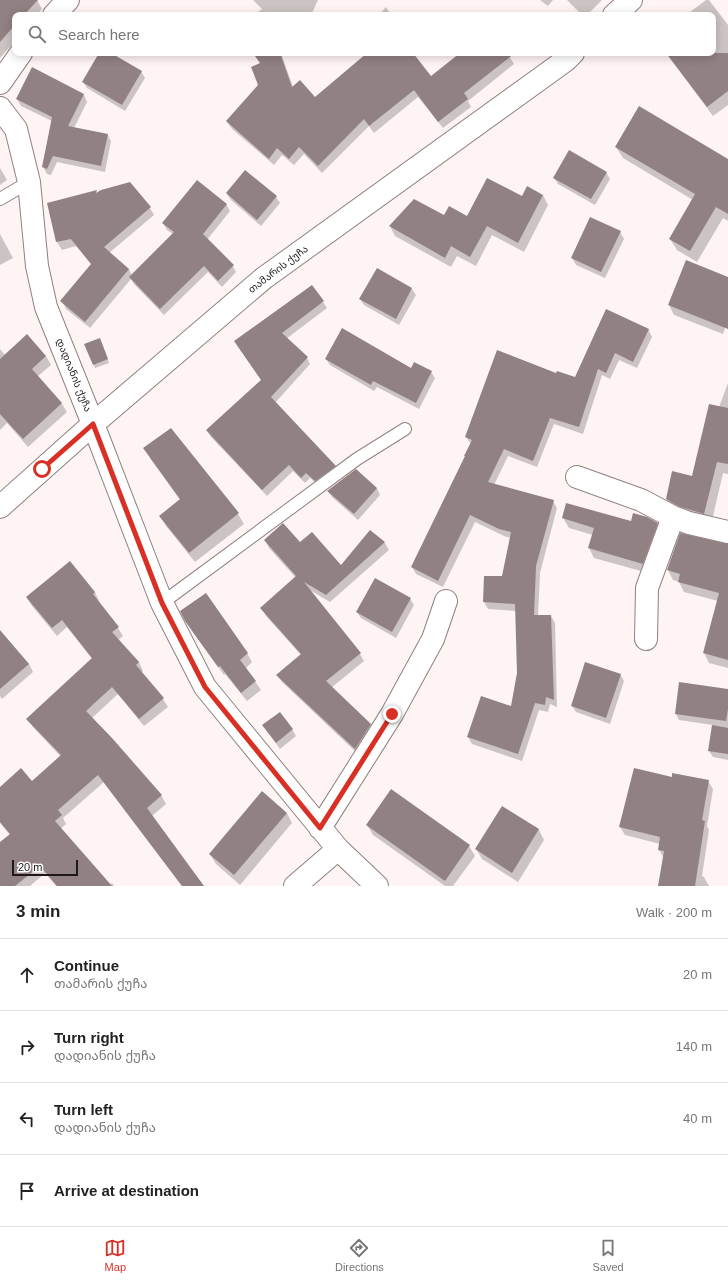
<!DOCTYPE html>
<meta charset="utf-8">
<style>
:root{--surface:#fff;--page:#f6f6f6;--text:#222;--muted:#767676;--line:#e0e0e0;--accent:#d93025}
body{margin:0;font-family:Helvetica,"Noto Sans Georgian",sans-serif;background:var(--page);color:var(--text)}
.scale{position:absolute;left:12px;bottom:10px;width:66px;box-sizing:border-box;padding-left:4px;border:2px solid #1e1818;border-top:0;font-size:11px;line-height:14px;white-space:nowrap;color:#1e1818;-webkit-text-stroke:3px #fff;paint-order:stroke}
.stop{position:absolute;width:12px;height:12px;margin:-9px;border:3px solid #d93025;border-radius:50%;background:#fff}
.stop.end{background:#d93025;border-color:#fff;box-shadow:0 1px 4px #0008}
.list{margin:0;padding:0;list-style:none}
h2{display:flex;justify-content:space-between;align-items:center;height:52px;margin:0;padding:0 16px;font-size:17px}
h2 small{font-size:13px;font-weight:400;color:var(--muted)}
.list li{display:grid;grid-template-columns:26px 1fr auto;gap:12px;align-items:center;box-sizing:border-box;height:72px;padding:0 16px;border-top:1px solid var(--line)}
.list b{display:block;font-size:15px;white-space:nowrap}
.list p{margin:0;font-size:13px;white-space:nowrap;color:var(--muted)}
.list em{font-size:13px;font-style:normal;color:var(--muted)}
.icon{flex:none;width:22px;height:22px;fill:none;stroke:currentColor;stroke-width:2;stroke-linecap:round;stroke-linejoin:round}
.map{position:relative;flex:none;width:728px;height:886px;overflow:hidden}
.search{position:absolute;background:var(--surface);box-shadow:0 2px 10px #0003;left:12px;right:12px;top:12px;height:44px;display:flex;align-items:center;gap:10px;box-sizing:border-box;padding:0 14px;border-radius:8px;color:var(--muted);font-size:15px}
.sheet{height:340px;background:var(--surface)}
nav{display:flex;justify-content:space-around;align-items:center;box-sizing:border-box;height:56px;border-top:1px solid var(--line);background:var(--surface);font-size:11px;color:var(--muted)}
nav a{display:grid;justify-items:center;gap:2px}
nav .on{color:var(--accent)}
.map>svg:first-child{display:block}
</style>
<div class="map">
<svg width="728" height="886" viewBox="0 0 728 886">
<rect width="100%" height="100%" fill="#fff4f4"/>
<path fill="#0003" d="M0,0H37L42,9L37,15H15V41L0,58Z
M253,0H318L311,15H270L267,13V15H254L262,9Z
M540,0H553L548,6Z
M567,0H602L587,15H582Z
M706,0H709L728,25V105L713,116L666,53H713V15H686Z
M386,7L391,15H379Z
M100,53H109L141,71L145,78L125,111L87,88L83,82Z
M253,53H281L293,87L315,98L369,53H412L431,77L461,53H507L514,64L468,101L471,107L443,128L418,97L374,133L369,126L322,173L304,154L294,165L282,155L274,165L232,129L227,122L259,85L261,64Z
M32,69L84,95L87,102L74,128L107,134L111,141L105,172L57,162L51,175L47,174L43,167L52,121L21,106L17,99Z
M616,147L728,160V221L723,218L697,262L677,250L670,239L693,200L623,158Z
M0,168L7,180L0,185Z
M246,171L276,197L280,203L261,226L231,200L227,194Z
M606,172L610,179L595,205L558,184L554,178Z
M96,192L97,194L150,208L154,215L109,253L129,269L132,276L173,234L167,230L163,223L226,204L230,211L207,240L233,266L236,272L222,287L208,272L164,315L134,284L131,279L90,328L66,309L62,301L92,265L76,246L62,250L57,242L48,203Z
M543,195L548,205L524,252L492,235L476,266L457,256L451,267L395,236L390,226L468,217L522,197Z
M620,232L624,239L605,278L576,265L572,258Z
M0,234L13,258L0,265Z
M377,270L412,289L416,295L399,325L364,305L360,299Z
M728,278V320L723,334L674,315L669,305Z
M323,302L327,308L286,339L307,358L310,364L275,403L335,466L338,472L319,486L310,478L305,483L293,471L267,496L211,437L207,430L262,380L239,348Z
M648,329L652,337L637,368L619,360L610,379L602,375L583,434L554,424L537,467L508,456L494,485L553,501L557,508L540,573L538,616H551L555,623L557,707L550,704L548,712L539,710L522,761L472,744L468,737L512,707L518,673L516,611L488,609L484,602L502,577L511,538L504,536L475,522L443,587L416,574L412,567L466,457L465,456L471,444L466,437L557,374L576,378Z
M101,342L109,363L95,368L86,345Z
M0,349L5,355L46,356L51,365L37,377L62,404L67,412L28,447L7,423L0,430Z
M326,359L431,372L435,378L419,409L377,387L374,391L330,365Z
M728,383V474L723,473L711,525L674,511L667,499L693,477Z
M171,429L238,514L244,524L195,562L166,526L161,516L180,500L150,458Z
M377,488L380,495L358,520L332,497L328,491Z
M563,518L657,524L663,534L648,573L594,558L589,548L593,535L569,528Z
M370,531L385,543L389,550L330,602L308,589L360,654L364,661L331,688L370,724L375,732L360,756L282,682L277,675L301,655L266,616L262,608L296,578L269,548L265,540L300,544L341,566Z
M681,534L728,545V668L709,663L704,653L718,601L684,592L679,582L673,580L668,570Z
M95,592L99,601L98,602L118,628L123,636L118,640L139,662L143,671L141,673L163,699L168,707L144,726L118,694L92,718L161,795L166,804L152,816L202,886H182L104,782L63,818L66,824L60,829L110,885L112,883L114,886H56L45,873L30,886H0V844L10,835L0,823V789L32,782L61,757L33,727L28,719L92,659L67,627L57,636L32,606L27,598Z
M410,599L414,605L396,638L361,618L357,612Z
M0,631L29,664L33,672L2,699L0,696Z
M192,631L247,653L252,662L246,668L261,690L247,701L225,674L224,675Z
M620,674L624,681L610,724L576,712L572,706Z
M728,690V760L713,757L709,751L713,725L679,720L676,714Z
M263,725L292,729L296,736L280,749Z
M672,778L708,781L713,789L707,826L709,830L702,876L704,877L709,886H659L664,858L659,850L660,844L625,835L620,827Z
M502,807L539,830L544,840L518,882L482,859L476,849Z
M287,813L292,823L240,885L216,864L210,854Z
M367,825L469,846L475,856L453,886H445L373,835Z"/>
<path fill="#928182" d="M0,0H38L24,15H15V25L0,42Z
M99,53H111L142,71L122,105L82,82Z
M253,53H280L292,87L300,80L315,97L367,53H413L431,76L460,53H515L464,93L468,99L438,122L414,90L369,126L364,119L318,166L299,147L289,159L277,148L269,159L226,121L258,85L251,67L260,63Z
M666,53H728V91L707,107Z
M32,67L84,94L68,126L108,134L101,166L53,156L47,169L42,167L52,117L16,99Z
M639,106L728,159V214L716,207L690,251L669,239L695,194L615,147Z
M569,150L607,172L591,199L553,178Z
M245,170L277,196L257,220L226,193Z
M487,178L522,196L527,186L543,195L518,243L487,226L470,257L451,246L445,258L389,226L414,199L444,215L449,206L467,216Z
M197,180L227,204L203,234L234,265L218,281L204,266L160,309L129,277L174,232L162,223Z
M130,182L151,207L104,247L129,269L85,322L60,301L91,264L71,239L56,242L47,203L97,190L96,193L101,190Z
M590,217L621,231L601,272L571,258Z
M686,260L728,277V329L668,305Z
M377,268L412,288L396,319L359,299Z
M312,285L324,301L282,333L308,357L271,397L336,466L315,481L306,473L301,478L289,465L262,490L206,430L261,380L234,341Z
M606,309L649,329L633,362L615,353L606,373L598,369L579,427L550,418L533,461L504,449L488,482L554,500L536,566L534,615H551L554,700L546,697L545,705L535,703L518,754L467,737L481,696L511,706L517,673L515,604L483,602L484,576H502L511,532L499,529L470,515L438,581L411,567L465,456H464L472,440L465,437L497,350L556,373L557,371L575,377Z
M342,328L411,368L414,362L432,371L416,403L373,381L371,385L325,359Z
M27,334L46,356L32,369L62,403L23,439L0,414V359Z
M100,338L108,359L93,365L84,344Z
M709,404L728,408V464L717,462L704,514L678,506L666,499L672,471L692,476Z
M171,428L239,513L189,553L159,516L180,499L143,448Z
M356,469L377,488L354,514L327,491Z
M566,503L631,521L633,513L647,517L658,523L643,564L588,548L594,528L562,518Z
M283,523L300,542L312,532L341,565L370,530L385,542L326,595L304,582L361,653L326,681L371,724L355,749L276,675L301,654L260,608L296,576L264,540Z
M680,533L728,544V660L703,653L719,593L678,582L680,574L667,570Z
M70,561L95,592L93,594L119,627L112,632L139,662L136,665L164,698L139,719L112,687L86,711L112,738L162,795L147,808L204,886H182L98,775L58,810L62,815L55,821L112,886H57L40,866L15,886H0V842L10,834L0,822V787L21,768L32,781L61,755L26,719L92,658L62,620L52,628L26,597Z
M375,578L411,598L392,632L356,612Z
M206,593L248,653L240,660L256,681L241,693L220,666L218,667L185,621L180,611Z
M0,630L29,664L0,689Z
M585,662L621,674L606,718L571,706Z
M679,682L728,689V709L726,721L675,714Z
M280,712L293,729L276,743L262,725Z
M712,725L728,728V754L708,751Z
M634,768L672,777V773L709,780L702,820L705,821L695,886H658L664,851L658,850L660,837L619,827Z
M391,789L470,845L445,881L366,825Z
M262,791L287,813L234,875L209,854Z
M502,806L539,829L512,873L475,849Z"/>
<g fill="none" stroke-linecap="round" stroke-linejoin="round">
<defs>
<path id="lane" d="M0,199L29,182
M162,603L357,459L405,429"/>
<path id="street" d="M54,15L68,0
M0,83L21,53
M0,108L16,129L29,182L37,266L46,307L93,424L162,603L205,687L338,849L377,886
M577,477L641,500L673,517L689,523L728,532
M646,639L647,588L673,517
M320,828L392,714L433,639L446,601
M295,886L338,849"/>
<path id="primary" d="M614,15L631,0
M0,507L93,424L264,278L566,60L573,53"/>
</defs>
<use href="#lane" stroke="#908080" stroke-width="14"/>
<use href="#street" stroke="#908080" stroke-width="24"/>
<use href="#primary" stroke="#908080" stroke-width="24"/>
<use href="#lane" stroke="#fff" stroke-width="12"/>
<use href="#street" stroke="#fff" stroke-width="22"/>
<use href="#primary" stroke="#fff" stroke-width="22"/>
</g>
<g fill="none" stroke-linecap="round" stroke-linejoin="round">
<path stroke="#d93025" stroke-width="5" d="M42,469L93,424L162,603L205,687L320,828L392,714"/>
</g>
<g text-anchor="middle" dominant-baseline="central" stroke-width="3" stroke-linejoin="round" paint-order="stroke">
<g font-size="10" fill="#1e1818" stroke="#fff">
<text transform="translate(278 269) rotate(-37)">თამარის ქუჩა</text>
<text transform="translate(74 375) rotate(68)">დადიანის ქუჩა</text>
</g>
</g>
</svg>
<div class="scale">20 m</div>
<div class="stop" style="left:42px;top:469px"></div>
<div class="stop end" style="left:392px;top:714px"></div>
<div class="search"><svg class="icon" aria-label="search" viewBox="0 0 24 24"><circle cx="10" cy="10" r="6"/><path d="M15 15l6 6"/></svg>Search here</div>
</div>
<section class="sheet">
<h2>3 min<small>Walk · 200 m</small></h2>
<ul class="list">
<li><svg class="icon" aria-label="ahead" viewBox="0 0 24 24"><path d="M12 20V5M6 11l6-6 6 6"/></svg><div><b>Continue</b><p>თამარის ქუჩა</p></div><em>20 m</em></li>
<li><svg class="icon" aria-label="right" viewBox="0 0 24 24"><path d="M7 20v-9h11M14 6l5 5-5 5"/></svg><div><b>Turn right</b><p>დადიანის ქუჩა</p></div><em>140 m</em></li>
<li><svg class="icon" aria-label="left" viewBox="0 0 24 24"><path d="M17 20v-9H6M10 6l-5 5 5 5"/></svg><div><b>Turn left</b><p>დადიანის ქუჩა</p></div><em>40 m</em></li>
<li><svg class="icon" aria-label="arrive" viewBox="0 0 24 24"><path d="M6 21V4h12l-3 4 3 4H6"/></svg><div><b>Arrive at destination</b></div></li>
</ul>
</section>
<nav>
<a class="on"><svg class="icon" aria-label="map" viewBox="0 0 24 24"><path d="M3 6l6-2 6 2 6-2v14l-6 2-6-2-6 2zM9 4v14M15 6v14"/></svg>Map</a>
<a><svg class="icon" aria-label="directions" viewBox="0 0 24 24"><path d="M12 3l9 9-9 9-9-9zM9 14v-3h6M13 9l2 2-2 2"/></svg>Directions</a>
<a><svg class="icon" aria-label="saved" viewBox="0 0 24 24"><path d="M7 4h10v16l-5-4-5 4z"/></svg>Saved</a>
</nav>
